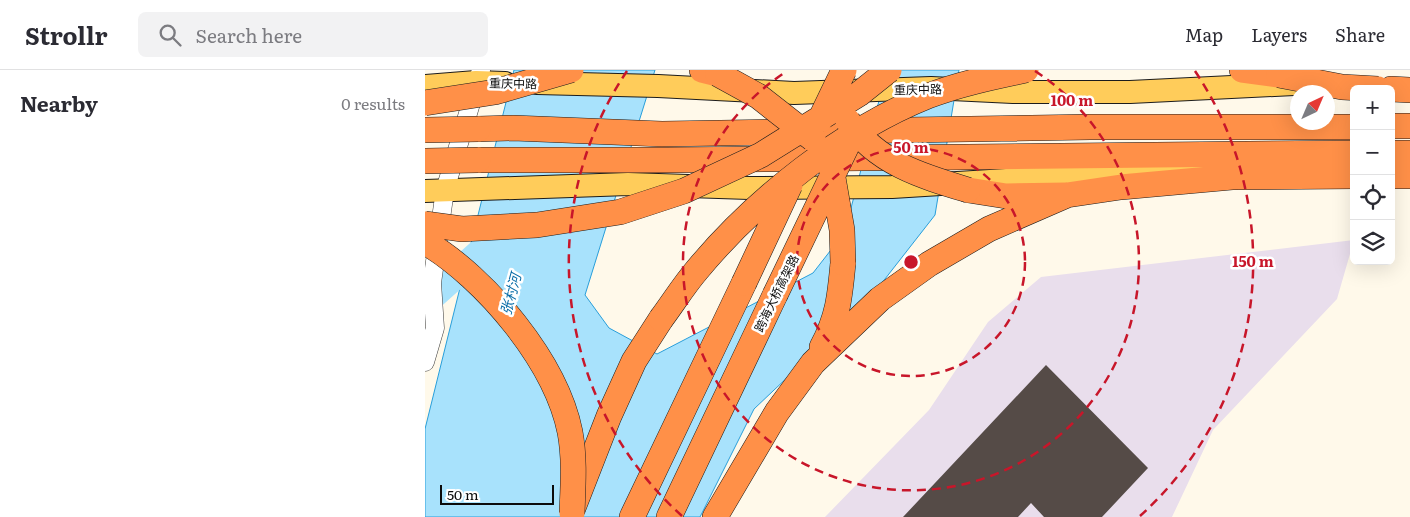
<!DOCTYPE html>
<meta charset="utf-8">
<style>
:root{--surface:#fff;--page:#f2f2f3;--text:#2b2b33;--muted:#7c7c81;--line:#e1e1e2}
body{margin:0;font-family:Literata,"Noto Sans SC",serif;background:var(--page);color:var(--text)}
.controls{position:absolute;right:15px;top:15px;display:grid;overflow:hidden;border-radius:8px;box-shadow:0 5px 20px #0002}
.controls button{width:45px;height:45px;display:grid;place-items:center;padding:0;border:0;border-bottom:1px solid var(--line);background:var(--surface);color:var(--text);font:25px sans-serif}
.compass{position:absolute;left:865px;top:15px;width:45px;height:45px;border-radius:50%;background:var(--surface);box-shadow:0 5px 20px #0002;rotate:44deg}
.scale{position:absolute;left:15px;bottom:12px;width:114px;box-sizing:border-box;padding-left:5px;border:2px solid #0b0b0b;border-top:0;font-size:14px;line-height:18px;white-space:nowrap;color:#0b0b0b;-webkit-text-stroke:4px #fff;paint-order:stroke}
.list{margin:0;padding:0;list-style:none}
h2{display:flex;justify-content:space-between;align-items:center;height:65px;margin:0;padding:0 20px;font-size:21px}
h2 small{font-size:16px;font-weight:400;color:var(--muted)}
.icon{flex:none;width:28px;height:28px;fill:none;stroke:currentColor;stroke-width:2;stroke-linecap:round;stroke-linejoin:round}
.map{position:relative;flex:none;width:985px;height:447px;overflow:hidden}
header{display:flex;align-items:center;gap:30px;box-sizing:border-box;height:70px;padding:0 25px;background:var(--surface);border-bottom:1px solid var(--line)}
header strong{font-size:24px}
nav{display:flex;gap:28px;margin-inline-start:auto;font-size:18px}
.search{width:350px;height:45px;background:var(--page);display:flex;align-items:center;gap:12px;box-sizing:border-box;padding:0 18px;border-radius:8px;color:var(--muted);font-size:19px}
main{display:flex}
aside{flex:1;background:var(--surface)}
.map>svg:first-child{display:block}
</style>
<header>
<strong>Strollr</strong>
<div class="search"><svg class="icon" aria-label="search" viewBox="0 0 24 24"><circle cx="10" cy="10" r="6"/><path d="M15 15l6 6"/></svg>Search here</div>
<nav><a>Map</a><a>Layers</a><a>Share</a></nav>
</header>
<main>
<aside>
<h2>Nearby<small>0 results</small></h2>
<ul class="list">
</ul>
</aside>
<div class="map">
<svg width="985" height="447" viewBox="0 0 985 447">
<rect width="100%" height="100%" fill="#fff9ea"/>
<path fill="#e9deec" d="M929,170L912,229L788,360L747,447H400L504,340L563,252L616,207Z"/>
<path fill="#a8e2fc" stroke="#289eda" d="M89,0H230L160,225L184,258L232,284L388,203L409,176L426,138L462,0H534L510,145L442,232L329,339L275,447H0V359Z"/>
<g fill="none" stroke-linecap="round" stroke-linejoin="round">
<path stroke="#a8e2fc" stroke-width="28" d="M0,232L55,183"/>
</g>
<path fill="#554b47" d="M621,295L723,398L677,447H619L606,433L593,447H478Z"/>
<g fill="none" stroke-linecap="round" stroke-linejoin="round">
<defs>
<path id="minor" d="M0,292L10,258L7,213L20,120L56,0"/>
<path id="major" d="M112,13L233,16L369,23L506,18L588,22H705L869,14
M0,16L51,12L80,13
M0,121L203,114L324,118L467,117L773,98"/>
<path id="highway" d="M277,0L293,4
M817,0L854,5
M966,19L985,20
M966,56H985
M53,59L88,58L237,64L665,57H929
M966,83H985
M53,90H243L929,83
M966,106H985
M543,120L581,126L642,125L696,117L807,107L929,106
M397,277C413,248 415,226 418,193
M148,438L184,346L209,291L236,249
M207,447L319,213
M244,447L350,225
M290,447L352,342L388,293L455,229L504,194L564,159L642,125"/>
</defs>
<use href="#minor" stroke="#3e3e3e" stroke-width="19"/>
<use href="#major" stroke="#1c1c1c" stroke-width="24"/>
<use href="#highway" stroke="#1c1c1c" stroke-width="26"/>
<use href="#minor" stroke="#fff" stroke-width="18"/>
<use href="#major" stroke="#ffcc5a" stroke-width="22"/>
<use href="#highway" stroke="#ff9048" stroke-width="25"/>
<defs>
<path id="highway-bridge" d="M293,4L333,26L388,69
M854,5L917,17L953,19
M0,33L70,22L146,0
M395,50L419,0
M423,51C452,93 496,106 543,120
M0,60L53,59
M0,91L53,90
M407,102L417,160L418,193
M0,154L37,159L112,155L195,142L259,121L336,85L434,24L464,0
M0,172C61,208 131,292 145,362C150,389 148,416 147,443
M319,213L365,115
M350,225L427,65
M236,249C248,233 259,215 272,200C330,130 418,60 503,26C534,14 568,7 601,0"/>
</defs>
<use href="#highway-bridge" stroke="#1c1c1c" stroke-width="26" stroke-linecap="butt"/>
<use href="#highway-bridge" stroke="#ff9048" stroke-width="25"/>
</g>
<g fill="none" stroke="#c8162a" stroke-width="2.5" stroke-dasharray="9 6">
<circle cx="486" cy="192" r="114"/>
<path d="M610 1A228 228 0 1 1 362 1"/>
<path d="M257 446A342 342 0 0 1 202 1M770 1A342 342 0 0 1 715 446"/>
</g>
<g text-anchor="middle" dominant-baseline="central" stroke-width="5" stroke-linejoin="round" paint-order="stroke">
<g font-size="12" fill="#0b0b0b" stroke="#fff">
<text transform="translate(88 13) rotate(1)">重庆中路</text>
<text transform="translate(493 19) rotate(-1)">重庆中路</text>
<text transform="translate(351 223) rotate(-64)">跨海大桥高架路</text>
</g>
<g font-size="14" font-style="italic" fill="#096da8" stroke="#fff">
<text transform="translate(85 224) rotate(-75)">张村河</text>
</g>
</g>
<circle cx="486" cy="192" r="8" fill="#c8162a" stroke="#fff" stroke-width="2.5"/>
<g font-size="15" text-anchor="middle" font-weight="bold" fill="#c8162a" stroke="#fff" stroke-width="5" stroke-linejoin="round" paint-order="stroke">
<text x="647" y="36">100 m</text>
<text x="486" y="83">50 m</text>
<text x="828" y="197">150 m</text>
</g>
</svg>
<div class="controls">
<button>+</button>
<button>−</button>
<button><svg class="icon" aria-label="locate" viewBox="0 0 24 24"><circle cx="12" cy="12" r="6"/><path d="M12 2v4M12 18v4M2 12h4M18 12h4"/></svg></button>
<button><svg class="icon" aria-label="layers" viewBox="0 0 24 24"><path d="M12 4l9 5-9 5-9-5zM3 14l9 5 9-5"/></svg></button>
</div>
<svg class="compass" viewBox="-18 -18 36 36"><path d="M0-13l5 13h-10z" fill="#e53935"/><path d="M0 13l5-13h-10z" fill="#7c7c81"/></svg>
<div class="scale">50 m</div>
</div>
</main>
